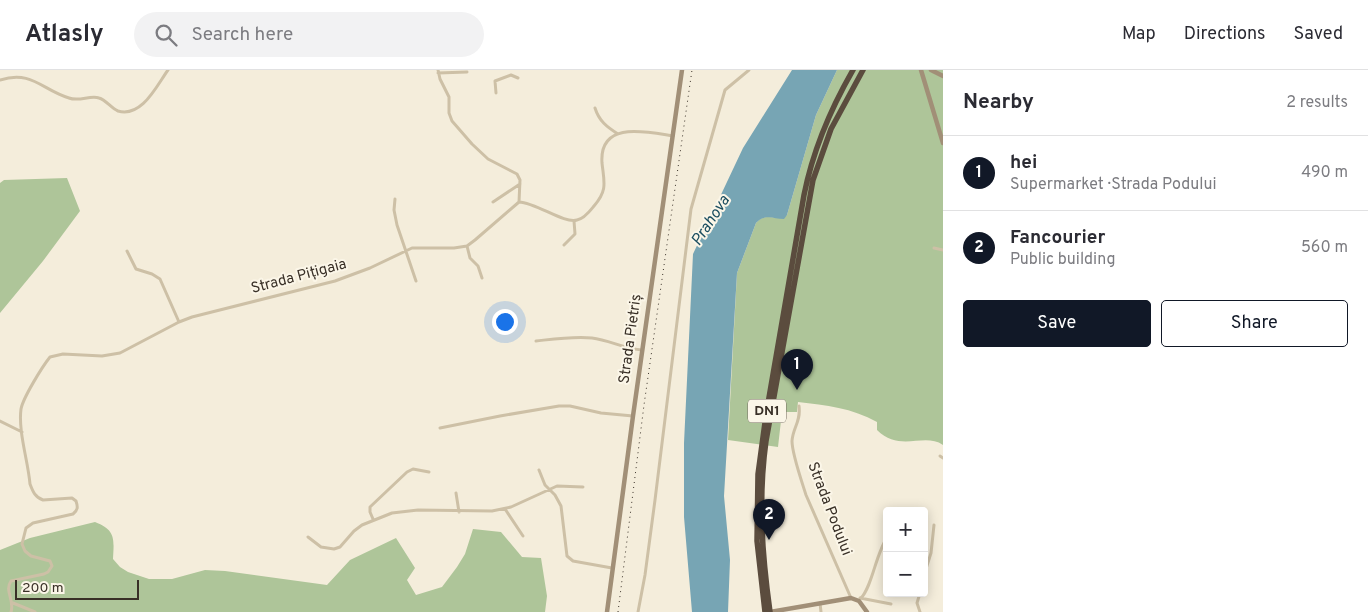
<!DOCTYPE html>
<meta charset="utf-8">
<style>
:root{--surface:#fff;--page:#f2f2f3;--text:#2b2b33;--muted:#7c7c81;--line:#e1e1e2;--accent:#111827}
body{margin:0;font-family:Overpass,sans-serif;background:var(--page);color:var(--text)}
.controls{position:absolute;right:15px;bottom:15px;display:grid;overflow:hidden;border-radius:5px;box-shadow:0 2px 12px #0003}
.controls button{width:45px;height:45px;display:grid;place-items:center;padding:0;border:0;border-bottom:1px solid var(--line);background:var(--surface);color:var(--text);font:25px sans-serif}
.scale{position:absolute;left:15px;bottom:12px;width:124px;box-sizing:border-box;padding-left:5px;border:2px solid #393027;border-top:0;font-size:14px;line-height:18px;white-space:nowrap;color:#393027;-webkit-text-stroke:4px #fbf6e8;paint-order:stroke}
.you{position:absolute;left:504px;top:251px;width:18px;height:18px;margin:-12px;border:4px solid #fff;border-radius:50%;background:#1a73e8;box-shadow:0 0 0 8px #1a73e833}
.badge{display:grid;place-items:center;width:32px;height:32px;border-radius:50%;background:var(--accent);color:#fff;font-size:16px;font-weight:700}
.pin{position:absolute;translate:-50% -41px;filter:drop-shadow(0 1px 2px #0008)}
.pin::after{content:'';position:absolute;top:26px;width:18px;height:15px;background:inherit;clip-path:polygon(0 0,100% 0,50% 100%)}
.list{margin:0;padding:0;list-style:none}
h2{display:flex;justify-content:space-between;align-items:center;height:65px;margin:0;padding:0 20px;font-size:21px}
h2 small{font-size:16px;font-weight:400;color:var(--muted)}
.list li{display:grid;grid-template-columns:32px 1fr auto;gap:15px;align-items:center;box-sizing:border-box;height:75px;padding:0 20px;border-top:1px solid var(--line)}
.list b{display:block;font-size:19px;white-space:nowrap}
.list p{margin:0;font-size:16px;white-space:nowrap;color:var(--muted)}
.list em{font-size:16px;font-style:normal;color:var(--muted)}
.actions{display:flex;gap:10px;padding:15px 20px}
.actions a{flex:1;padding:11px 0;border:1px solid var(--accent);border-radius:5px;text-align:center;font-size:18px;color:var(--accent)}
.actions .main{background:var(--accent);color:#fff}
.icon{flex:none;width:28px;height:28px;fill:none;stroke:currentColor;stroke-width:2;stroke-linecap:round;stroke-linejoin:round}
.map{position:relative;flex:none;width:943px;height:542px;overflow:hidden}
header{display:flex;align-items:center;gap:30px;box-sizing:border-box;height:70px;padding:0 25px;background:var(--surface);border-bottom:1px solid var(--line)}
header strong{font-size:24px}
nav{display:flex;gap:28px;margin-inline-start:auto;font-size:18px}
.search{width:350px;height:45px;background:var(--page);display:flex;align-items:center;gap:12px;box-sizing:border-box;padding:0 18px;border-radius:28px;color:var(--muted);font-size:19px}
main{display:flex}
aside{flex:1;background:var(--surface)}
.map>svg:first-child{display:block}
</style>
<header>
<strong>Atlasly</strong>
<div class="search"><svg class="icon" aria-label="search" viewBox="0 0 24 24"><circle cx="10" cy="10" r="6"/><path d="M15 15l6 6"/></svg>Search here</div>
<nav><a>Map</a><a>Directions</a><a>Saved</a></nav>
</header>
<main>
<div class="map">
<svg width="943" height="542" viewBox="0 0 943 542">
<rect width="100%" height="100%" fill="#f4eddb"/>
<path fill="#aec599" d="M837,0H943V375C924,362 900,383 877,360V352C852,338 826,335 798,332L797,342H782L778,377L728,370L737,203L756,153C767,141 774,152 787,145L816,45Z
M67,108L80,141L43,191L0,243V113L4,110Z
M95,452C116,460 114,469 113,489L120,497L128,502L149,509H172L205,500L225,501L327,515L350,490L396,468L415,498L407,510L416,525L442,517L457,497L465,484L473,459L501,462L522,487L541,488L547,526L545,542H0V480L30,468Z"/>
<path fill="#77a5b4" d="M792,0H837L816,45L787,145L784,149C773,149 766,143 756,153L737,203L724,426L730,490L728,542H692L684,447V373L693,184L743,78Z"/>
<g fill="none" stroke-linecap="round" stroke-linejoin="round">
<path stroke="#cdc0a6" stroke-width="3" d="M438,0L440,9L449,27V43L452,51L472,74L488,89L517,104L520,110L519,132
M438,3L467,2
M0,10C32,0 42,20 69,28C79,32 90,25 99,28C106,30 111,38 118,41C142,48 157,15 168,0
M496,23L495,11L511,5L518,8
M595,38C599,51 607,57 618,64
M395,129L394,140L397,155L416,211
M493,132L520,114
M564,175L575,164L574,151
M467,176L470,188L478,196L482,208
M934,178L943,180
M127,181L136,199L152,204L160,209L179,252
M536,271C554,269 574,266 592,268C609,270 625,279 642,280
M799,336C801,352 793,357 792,371C792,384 802,412 806,425L851,528
M0,351L22,362
M440,358L500,346L559,336H570L601,343L633,346
M940,386L943,388
M539,400L545,415L555,425L561,436L567,486L573,491L612,498
M456,423L459,442
M505,439L523,466
M373,449L370,442V437L407,402L413,399L429,402
M308,467L321,477L334,479L340,477L354,461L362,455L392,443L418,440L492,441L511,437L557,416L583,417
M924,505L931,483L934,455
M920,523L917,533L920,542
M860,528L891,534
M861,528C872,517 876,483 887,468
M13,533L35,542
M820,533L821,542
M11,542C15,530 4,521 11,511L44,504L48,502L52,496L50,491L31,486L25,481L22,474L26,458L33,453L73,444C78,440 78,437 76,431L72,428L43,430C35,427 33,422 30,414C28,391 18,361 21,339C23,328 42,297 50,287L63,284L102,286L120,283L179,252L192,247L335,211L370,198L412,178H454L467,176L475,170L519,132C537,133 564,154 577,150C584,149 590,141 594,136C608,120 604,112 602,93C599,50 647,62 673,66
M638,542L645,505L655,430L691,139L725,20L749,0"/>
<path stroke="#a18f77" stroke-width="4.5" d="M921,0L943,73
M931,0L943,6
M607,542L633,346L682,0
M770,542L851,528L859,531L867,542"/>
<path stroke="#5b4c3e" stroke-width="5.5" d="M765,542L757,471L758,404L766,345L804,125C813,80 830,40 853,0
M770,542C762,484 758,430 766,371L813,110L831,59L863,0"/>
<path stroke="#393027" stroke-width="1" stroke-dasharray="1 4" stroke-linecap="butt" d="M618,542L644,335L692,0"/>
</g>
<g text-anchor="middle" dominant-baseline="central" stroke-width="4" stroke-linejoin="round" paint-order="stroke">
<rect fill="#fbf6e8" stroke="#736b61" stroke-width="1" x="748" y="329.5" width="38" height="23" rx="4"/>
<g font-size="14" font-weight="bold" fill="#393027">
<text x="767" y="341">DN1</text>
</g>
<g font-size="15" fill="#393027" stroke="#fbf6e8">
<text transform="translate(299 207) rotate(-15)">Strada Pițigaia</text>
<text transform="translate(631 269) rotate(-82)">Strada Pietriș</text>
<text transform="translate(829 439) rotate(69)">Strada Podului</text>
</g>
<g font-size="16" font-style="italic" fill="#194c5e" stroke="#fbf6e8">
<text transform="translate(711 151) rotate(-57)">Prahova</text>
</g>
</g>
</svg>
<div class="controls">
<button>+</button>
<button>−</button>
</div>
<div class="scale">200 m</div>
<div class="you"></div>
<div class="pin badge" style="left:797px;top:320px">1</div>
<div class="pin badge" style="left:769px;top:470px">2</div>
</div>
<aside>
<h2>Nearby<small>2 results</small></h2>
<ul class="list">
<li><span class="badge">1</span><div><b>hei</b><p>Supermarket · Strada Podului</p></div><em>490 m</em></li>
<li><span class="badge">2</span><div><b>Fancourier</b><p>Public building</p></div><em>560 m</em></li>
</ul>
<div class="actions"><a class="main">Save</a><a>Share</a></div>
</aside>
</main>
